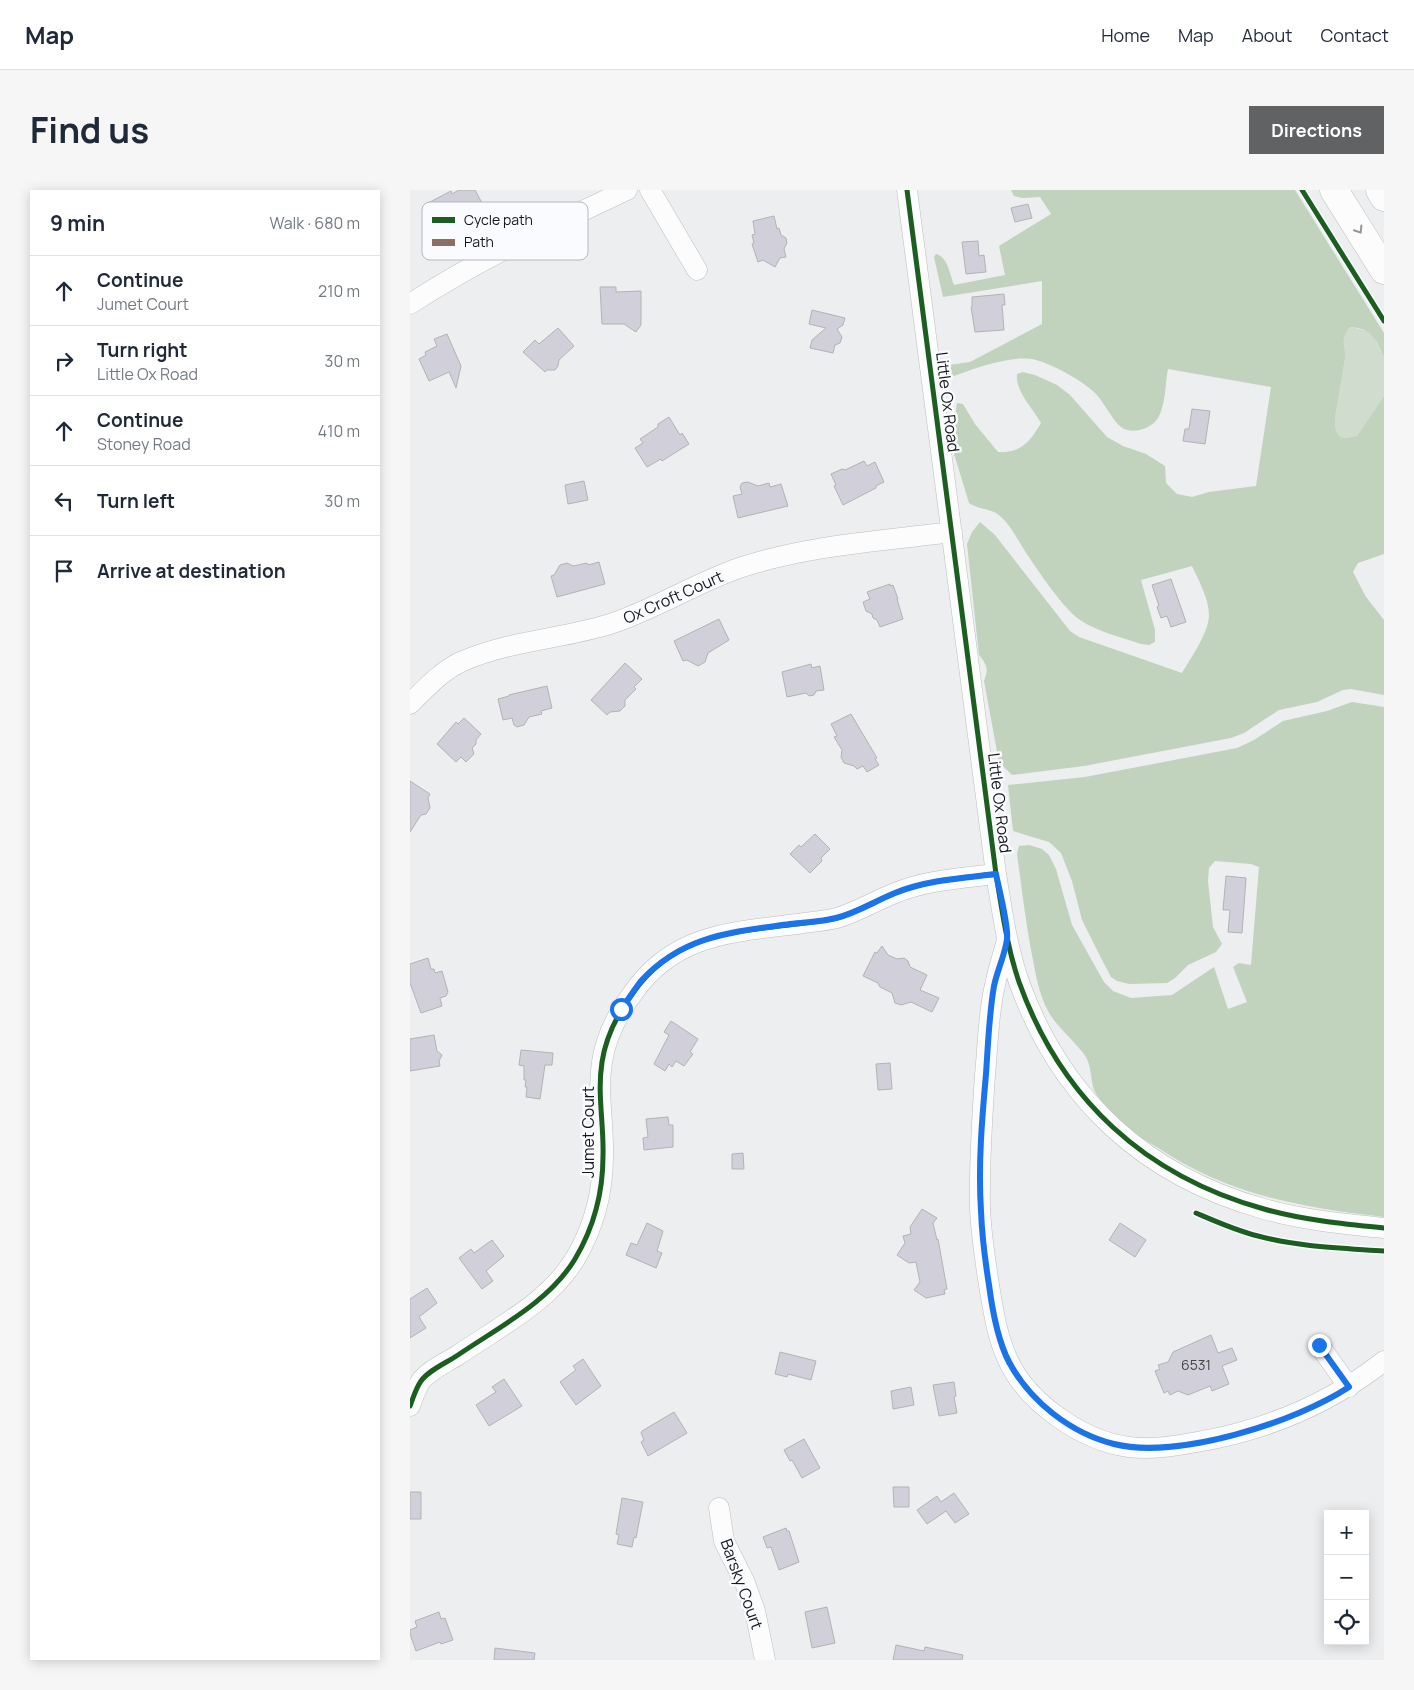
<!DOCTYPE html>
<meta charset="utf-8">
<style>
:root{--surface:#fff;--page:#f6f6f7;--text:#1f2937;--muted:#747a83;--line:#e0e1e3;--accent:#616264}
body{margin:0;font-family:Manrope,sans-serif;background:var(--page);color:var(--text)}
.controls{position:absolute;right:15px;bottom:15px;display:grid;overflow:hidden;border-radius:0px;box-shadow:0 2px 12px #0003}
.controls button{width:45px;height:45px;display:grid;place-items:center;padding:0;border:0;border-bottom:1px solid var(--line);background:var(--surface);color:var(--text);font:25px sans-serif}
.stop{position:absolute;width:15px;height:15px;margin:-11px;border:4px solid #1a73e8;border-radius:50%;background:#fff}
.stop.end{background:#1a73e8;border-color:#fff;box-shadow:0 1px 5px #0008}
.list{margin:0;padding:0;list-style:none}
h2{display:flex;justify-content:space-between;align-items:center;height:65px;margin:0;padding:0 20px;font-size:21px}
h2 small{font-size:16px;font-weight:400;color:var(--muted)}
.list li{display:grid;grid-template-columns:32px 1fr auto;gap:15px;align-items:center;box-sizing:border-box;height:70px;padding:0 20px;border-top:1px solid var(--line)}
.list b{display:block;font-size:19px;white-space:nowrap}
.list p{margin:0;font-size:16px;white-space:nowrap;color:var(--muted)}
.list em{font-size:16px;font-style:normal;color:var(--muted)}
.icon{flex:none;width:28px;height:28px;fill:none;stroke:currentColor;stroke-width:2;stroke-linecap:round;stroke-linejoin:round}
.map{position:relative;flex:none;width:974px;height:1470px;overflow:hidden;border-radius:0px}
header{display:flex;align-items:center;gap:30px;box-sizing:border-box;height:70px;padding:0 25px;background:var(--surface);border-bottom:1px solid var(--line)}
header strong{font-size:24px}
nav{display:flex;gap:28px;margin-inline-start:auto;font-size:18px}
.intro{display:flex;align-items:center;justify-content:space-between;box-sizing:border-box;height:120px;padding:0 30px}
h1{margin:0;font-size:35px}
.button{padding:12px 22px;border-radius:0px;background:var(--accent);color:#fff;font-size:18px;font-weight:700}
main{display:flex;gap:30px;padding:0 30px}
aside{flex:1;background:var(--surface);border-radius:0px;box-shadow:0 2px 12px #0003}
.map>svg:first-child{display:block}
</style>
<header>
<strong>Map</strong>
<nav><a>Home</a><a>Map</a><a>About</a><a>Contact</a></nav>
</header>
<div class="intro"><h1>Find us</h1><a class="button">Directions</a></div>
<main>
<aside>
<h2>9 min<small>Walk · 680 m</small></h2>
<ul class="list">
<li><svg class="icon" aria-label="ahead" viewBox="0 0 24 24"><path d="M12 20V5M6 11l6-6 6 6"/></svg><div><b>Continue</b><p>Jumet Court</p></div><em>210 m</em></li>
<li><svg class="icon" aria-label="right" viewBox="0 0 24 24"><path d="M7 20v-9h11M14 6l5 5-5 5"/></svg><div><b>Turn right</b><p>Little Ox Road</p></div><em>30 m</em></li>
<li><svg class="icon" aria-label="ahead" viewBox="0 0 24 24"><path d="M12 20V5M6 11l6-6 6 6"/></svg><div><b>Continue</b><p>Stoney Road</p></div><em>410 m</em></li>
<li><svg class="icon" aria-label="left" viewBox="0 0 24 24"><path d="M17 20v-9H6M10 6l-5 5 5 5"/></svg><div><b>Turn left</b></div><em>30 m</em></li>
<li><svg class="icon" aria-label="arrive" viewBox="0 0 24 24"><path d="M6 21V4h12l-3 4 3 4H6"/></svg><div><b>Arrive at destination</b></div></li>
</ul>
</aside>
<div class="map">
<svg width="974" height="1470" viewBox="0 0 974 1470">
<rect width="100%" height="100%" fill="#eceef0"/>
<path fill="#d0dcce" d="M940,137L958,141L964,147L974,167V206L947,246L935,248L930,247L926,241L925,228L935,169C936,152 929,152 940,137Z"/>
<path fill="#c1d2bd" d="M601,0H885L974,143V167C965,148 963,139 940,137C929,152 936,152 935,169L925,228L926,241L930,247L935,248L947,246L974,206V364L948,373L943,382L956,407L974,430V505L941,499L933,500L907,512L869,520L834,543L821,548L674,576L602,585L589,572L574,491C579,479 577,475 569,465L557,354L562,342L570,332L585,345L660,441L669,447L772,483C781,468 799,442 799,425C799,409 789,391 782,376L731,390L745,440V452L739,455L731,454C711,447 688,442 670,430C655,420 630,384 619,367C610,355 602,336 590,326C581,318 569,320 559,313L541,254L547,213L553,214L565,234L588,262C611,263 620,252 631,233C623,218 605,201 607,184L613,182L625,185L647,195L660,205L697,247L713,256L736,264L755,276L756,293L767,304L782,307L799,302L846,296L861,197L758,179C755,194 756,214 748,228C741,239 722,245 711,237C703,231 694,212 686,204C675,192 642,174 626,170C602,164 564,179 541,187L539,175L560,172L632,134V91L533,107L524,67L526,64C538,67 540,85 544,95L595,85L589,56L641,24L630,7L612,8L604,6Z
M942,512L974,517V1027C888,1017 818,1005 745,956C731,948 716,938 705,927C700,921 687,907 684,900C680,888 682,875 674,864C662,848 644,835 636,817C629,802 626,786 623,770C616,735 612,700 607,664L609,656L619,655L632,659L639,665L646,679L662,735L694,792L703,801L721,808L762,805L804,777L818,819L837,812L823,777L829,773L841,775L849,677L841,674L805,671L799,678L798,691L803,737L812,754L806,762L778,775L765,788L757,793L719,794L707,791L701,787L691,768L672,730L662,691L651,663L639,652L603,641L598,595L675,587L827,558L844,550L873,531L917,521Z"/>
<path fill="#d1cfd9" stroke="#b2b3b4" d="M49,0H65L72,13L53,23L54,25L32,39L18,13L41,1L42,4Z
M618,14L622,28L605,32L601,18Z
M364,26L367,39L369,38L371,45L376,48L377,53L374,59L376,67L370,68L365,77L353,70L348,72L342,54L344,53L342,45L345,44L343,31Z
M568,51L569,66L574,65L576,82L556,84L552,52Z
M190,97H206V102L231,101V135L226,142L214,134H192Z
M594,104L595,115H592L594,140L565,142L561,117H562V107Z
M402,120L435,128L433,135L427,139L432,147L430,153L425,155L423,163L400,158L402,150L416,138L399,134Z
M148,138L164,156L149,170L148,176L145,180H137L135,182L113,162L125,150L129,154Z
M37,144L51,176L46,198L39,182L19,191L9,169L16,165L15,162L27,156L24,149Z
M782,219L800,221L795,254L773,251L775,239H779Z
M259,227L270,245L272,243L279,254L252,271L251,269L237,277L225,258L233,253L230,249L248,237V234Z
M454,271L457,276L465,272L474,292L466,296V298L433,315L424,296L426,295L421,284L432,279L435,280Z
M174,291L178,310L158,314L155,295Z
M338,292L348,296L359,293L360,297L371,294L378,316L328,328L323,306L332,304L330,297L332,293Z
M189,372L195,394L147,407L141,386L144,385L150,375L157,373L163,376L177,373L178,375Z
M761,389L776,432L761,437L757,426L751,428L747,417L749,416L742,395Z
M480,394V396L483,395L488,409H487L493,429L470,437L467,430L463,428L462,424L456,421L453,412L460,409L457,402Z
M309,429L319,450L298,463L295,472L288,476L277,470L273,471L264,451Z
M215,473L232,489L224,497L226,499L215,510V516L210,521L200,522L197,525L181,510Z
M401,474L402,478L410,476L414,500L406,501L404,505L399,506L396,503L377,507L372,482Z
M137,496L142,518L131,521L132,524L119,527L114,535L107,537L104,535L102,528L93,530L88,509L99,506V505Z
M441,524L467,568L465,569L469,575L457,582L453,576L447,579L444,576L434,573L431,567L432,560L424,547L427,546L421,534Z
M54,528L71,544L66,550V554L62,558L64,564L56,572L51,567L46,572L27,554L46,532L48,534Z
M0,591L20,604L18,608L20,618L16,624L11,625L0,642Z
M405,644L420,659L411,668L412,671L400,683L380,664L389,655L391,657Z
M816,686L836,688L832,743L818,742L820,720H813Z
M472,756L478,765L487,769L494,768L498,771L500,777L517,785L510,800L529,808L522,822L501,812L491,815L485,813L482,803L470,797L468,793L453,786L465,762L467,763Z
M18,768L21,779H24L25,783L32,781L38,802L36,806L30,808L32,816L11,823L0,793V774Z
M261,831L288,849L280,862L283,864L274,876L266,871L262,877L259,874L255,881L244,874L259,845L254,842Z
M24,845L27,861L32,865L29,871L30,876L0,881V849Z
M111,860L143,863L142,875H135L130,909L116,907L117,897H115L116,890H114V876L109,875Z
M480,873L482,899L468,900L466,874Z
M258,927L259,935H263V957L234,960L233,948L238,947L236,929Z
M333,963L334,979H322V964Z
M512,1019L527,1028L523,1033L527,1050L528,1049L537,1099L534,1100L535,1104L516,1108L504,1100L510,1092L506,1072L499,1073L487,1065L495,1053L493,1046L501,1044L500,1037Z
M237,1033L253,1041L247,1061L252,1063L246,1078L216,1065L221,1053L227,1055Z
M710,1033L736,1050L725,1067L699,1050Z
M82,1050L94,1066L76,1081L83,1091L72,1099L49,1068L61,1059L64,1063Z
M17,1098L27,1113L9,1127L16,1138L0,1148V1109Z
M801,1145L808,1163L822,1158L827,1170L812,1176L819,1194L802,1201L800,1196L778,1205L768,1201L760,1205L758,1201L754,1203L745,1181L750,1179L748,1175L758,1172L763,1162Z
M370,1162L406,1171L401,1190L378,1184L377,1187L365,1184Z
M173,1169L191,1196L166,1215L150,1192L166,1180L163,1176Z
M94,1189L112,1216L79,1236L66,1215L86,1202L82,1197Z
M544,1192L546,1206L544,1207L547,1223L529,1226L523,1195Z
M501,1197L504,1215L483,1219L481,1201Z
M264,1222L277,1243L238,1266L231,1252L234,1250L231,1243L232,1241Z
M394,1249L410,1278L392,1288L382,1270L380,1271L374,1260Z
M483,1297H499V1317H484Z
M0,1302H11V1329H0Z
M544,1303L559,1324L545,1333L536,1321L517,1334L507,1320L527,1306L531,1312Z
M212,1308L233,1312L226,1348L224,1347L222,1357L207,1354L209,1345L206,1344Z
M376,1338L377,1341H379L389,1372L369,1380L361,1357L357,1358L353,1347Z
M417,1417L425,1453L402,1458L395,1422Z
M29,1422L31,1429L35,1428L43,1450L31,1454L30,1452L6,1461L0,1444V1440L7,1437L5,1431Z
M486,1455L514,1461L515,1457L553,1465L552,1470H483Z
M85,1458L125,1463L124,1470H84Z"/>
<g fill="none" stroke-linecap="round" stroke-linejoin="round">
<defs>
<path id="minor" d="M240,0L287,80
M497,0L586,684C592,720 597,757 609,792C651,909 735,986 854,1019C893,1030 934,1034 974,1038
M0,114C69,69 143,35 217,0
M0,514C15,499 32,480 53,471C99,451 152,449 200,434C246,419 287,392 332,377C400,355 472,351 542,342
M597,750C593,765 588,780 585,795C578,824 578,855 575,885C572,929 569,974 570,1018C571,1044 575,1069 579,1095C583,1119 587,1147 598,1170C617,1212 672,1251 719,1257C741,1260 765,1256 787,1252C857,1240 918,1215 974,1171
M909,1155L939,1197
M0,1216C3,1208 6,1198 11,1191C19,1180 36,1173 48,1165C89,1137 139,1112 165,1069C184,1037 193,1003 193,966C194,934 187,904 192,872C196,846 208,823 223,803C264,744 322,742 387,734C400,732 414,731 427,728C447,722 465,711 485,703C516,690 553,688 586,684
M309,1318L314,1351L335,1393L345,1421L355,1470"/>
<path id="highway" d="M924,0L974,80
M970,0L974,7"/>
</defs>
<use href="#minor" stroke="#bcbdbe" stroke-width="21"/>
<use href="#highway" stroke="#bcbdbe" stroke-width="29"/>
<use href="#minor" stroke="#fcfcfd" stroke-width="20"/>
<use href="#highway" stroke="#fcfcfd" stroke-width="28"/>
<path stroke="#8d6e63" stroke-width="4" stroke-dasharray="8 4" stroke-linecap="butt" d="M909,1155L939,1197"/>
<defs>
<path id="cycleway" d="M497,0L586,684C592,720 597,757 609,792C651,909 735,986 854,1019C893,1030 934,1034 974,1038
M892,0L974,131
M786,1023C807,1032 827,1041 848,1046C889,1057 931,1058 974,1061
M0,1216C3,1208 6,1198 11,1191C19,1180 36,1173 48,1165C89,1137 139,1112 165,1069C184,1037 193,1003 193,966C194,934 187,904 192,872C196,846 208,823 223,803C264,744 322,742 387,734C400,732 414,731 427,728C447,722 465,711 485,703C516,690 553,688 586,684"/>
</defs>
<use href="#cycleway" stroke="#f9fbfe" stroke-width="8"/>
<use href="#cycleway" stroke="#1b5e20" stroke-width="5"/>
</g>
<defs><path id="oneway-chevron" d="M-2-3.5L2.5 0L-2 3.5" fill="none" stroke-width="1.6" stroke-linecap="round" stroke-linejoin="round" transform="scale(1.25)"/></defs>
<use stroke="#949596" href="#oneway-chevron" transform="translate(949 40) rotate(58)"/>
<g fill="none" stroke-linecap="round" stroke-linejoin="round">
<path stroke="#1a73e8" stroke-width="6" d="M211,819C218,810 224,800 231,791C273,745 323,742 380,734C395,732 411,732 426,728C447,723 465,711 485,703C517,690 553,688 586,684C589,699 599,737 597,749C595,765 587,781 584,796C579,825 578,855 576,884C572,929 568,975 571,1021C572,1046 575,1070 579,1095C582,1118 588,1151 599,1172C620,1211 660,1243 704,1254C767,1270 886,1232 939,1197L909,1155"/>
</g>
<g text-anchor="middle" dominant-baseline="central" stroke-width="5" stroke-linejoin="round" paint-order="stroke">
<g font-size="14" fill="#454548">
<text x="786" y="1174">6531</text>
</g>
<g font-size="16" fill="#161718" stroke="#f9fbfe">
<text transform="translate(538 212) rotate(83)">Little Ox Road</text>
<text transform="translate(263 407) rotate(-24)">Ox Croft Court</text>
<text transform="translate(590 613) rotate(83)">Little Ox Road</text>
<text transform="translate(178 942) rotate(-90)">Jumet Court</text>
<text transform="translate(332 1394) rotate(70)">Barsky Court</text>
</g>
</g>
<rect x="12" y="12" width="166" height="58" rx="8" fill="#f9fbfe" stroke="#b5b7b9" stroke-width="1"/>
<rect x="22" y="27" width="23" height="6" fill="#1b5e20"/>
<rect x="22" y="49" width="23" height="7" fill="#8d6e63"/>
<g font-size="14" fill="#161718">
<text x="54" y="35">Cycle path</text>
<text x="54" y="57">Path</text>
</g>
</svg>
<div class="controls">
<button>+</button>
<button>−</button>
<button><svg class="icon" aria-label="locate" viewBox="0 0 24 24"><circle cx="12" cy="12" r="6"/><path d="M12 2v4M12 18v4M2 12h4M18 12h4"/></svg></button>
</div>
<div class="stop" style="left:211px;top:819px"></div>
<div class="stop end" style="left:909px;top:1155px"></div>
</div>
</main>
